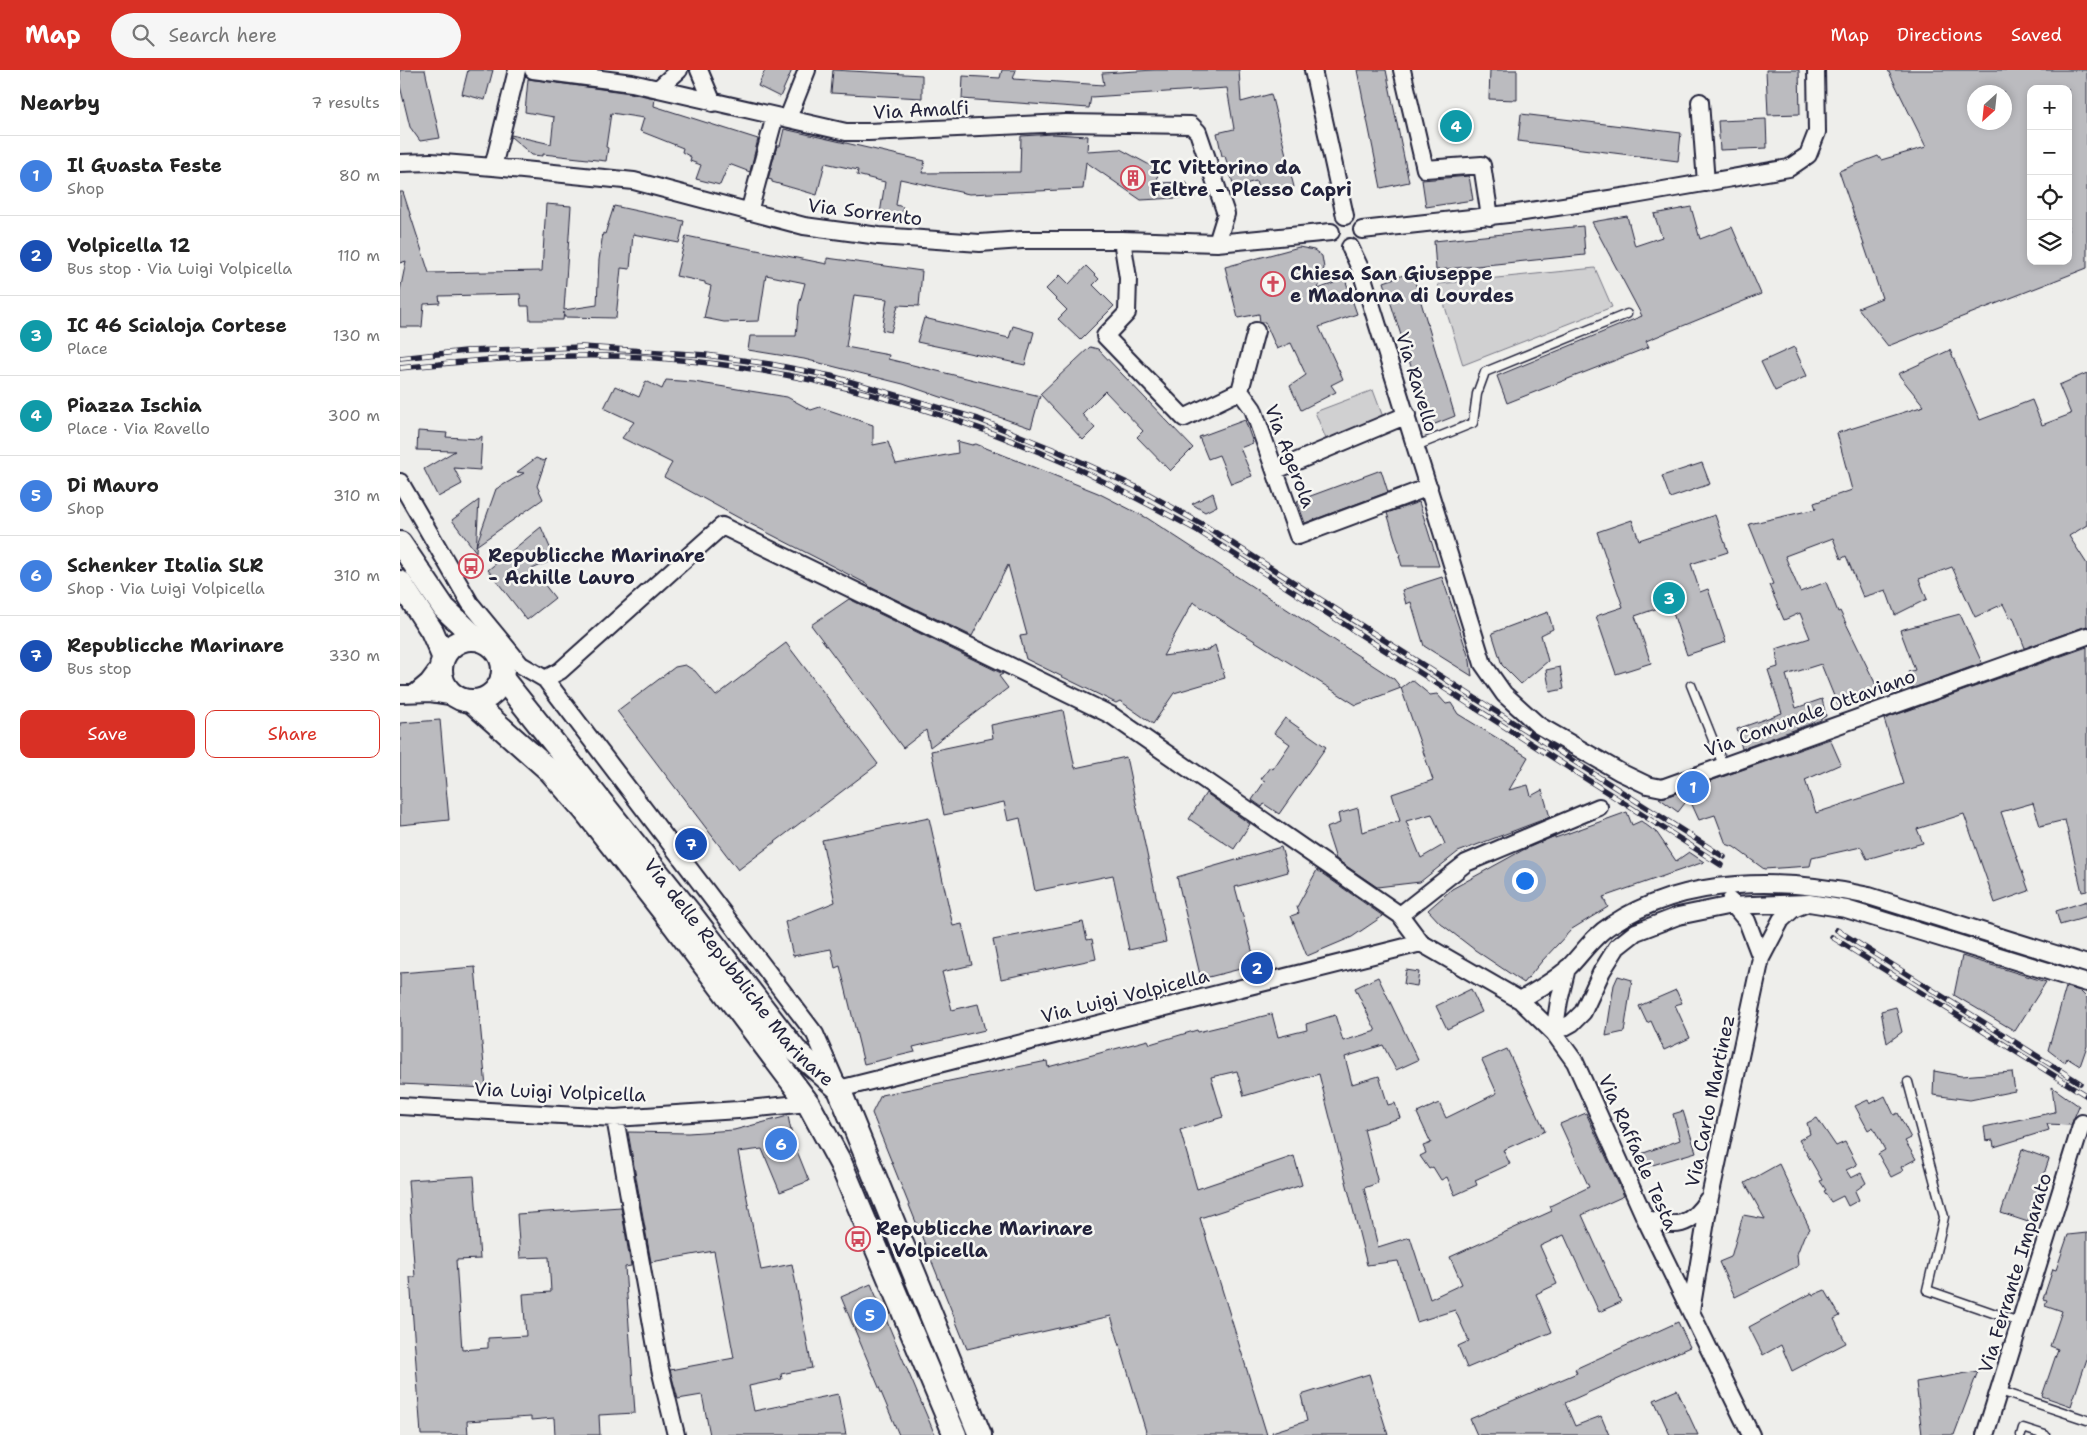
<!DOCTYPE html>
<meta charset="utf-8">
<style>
:root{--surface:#fff;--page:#f6f6f6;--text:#222;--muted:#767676;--line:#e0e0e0;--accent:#d93025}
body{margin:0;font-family:"Shantell Sans",sans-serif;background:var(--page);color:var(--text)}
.controls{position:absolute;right:15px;top:15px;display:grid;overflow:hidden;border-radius:10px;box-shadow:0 2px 8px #0003}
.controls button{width:45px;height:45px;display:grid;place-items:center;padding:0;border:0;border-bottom:1px solid var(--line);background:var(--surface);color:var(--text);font:25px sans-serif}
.compass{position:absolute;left:1567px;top:15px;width:45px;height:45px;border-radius:50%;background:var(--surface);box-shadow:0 2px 8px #0003;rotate:207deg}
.you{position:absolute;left:1124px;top:810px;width:18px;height:18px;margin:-12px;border:4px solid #fff;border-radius:50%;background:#1a73e8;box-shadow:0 0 0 8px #1a73e833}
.badge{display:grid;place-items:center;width:32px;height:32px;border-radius:50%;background:var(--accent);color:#fff;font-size:16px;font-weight:700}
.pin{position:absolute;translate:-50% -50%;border:2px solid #fff;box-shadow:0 1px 5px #0006}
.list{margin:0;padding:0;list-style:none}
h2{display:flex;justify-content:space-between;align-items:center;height:65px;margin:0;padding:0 20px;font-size:21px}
h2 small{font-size:16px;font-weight:400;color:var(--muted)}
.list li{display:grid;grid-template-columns:32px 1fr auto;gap:15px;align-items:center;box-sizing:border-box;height:80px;padding:0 20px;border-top:1px solid var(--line)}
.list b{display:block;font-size:19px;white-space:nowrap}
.list p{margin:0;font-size:16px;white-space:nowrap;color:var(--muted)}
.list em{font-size:16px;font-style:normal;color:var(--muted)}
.actions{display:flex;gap:10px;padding:15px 20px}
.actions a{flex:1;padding:11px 0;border:1px solid var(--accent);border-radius:10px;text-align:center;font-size:18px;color:var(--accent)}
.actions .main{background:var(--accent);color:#fff}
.icon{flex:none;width:28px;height:28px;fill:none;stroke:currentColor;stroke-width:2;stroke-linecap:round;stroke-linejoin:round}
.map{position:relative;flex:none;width:1687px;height:1365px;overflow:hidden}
header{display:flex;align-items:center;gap:30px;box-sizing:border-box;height:70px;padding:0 25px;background:var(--accent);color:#fff}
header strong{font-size:24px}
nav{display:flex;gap:28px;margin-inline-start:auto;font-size:18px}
.search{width:350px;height:45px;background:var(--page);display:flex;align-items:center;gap:12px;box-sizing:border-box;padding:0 18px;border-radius:28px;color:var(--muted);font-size:19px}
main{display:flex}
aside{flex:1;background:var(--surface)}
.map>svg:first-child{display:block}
</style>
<header>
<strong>Map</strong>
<div class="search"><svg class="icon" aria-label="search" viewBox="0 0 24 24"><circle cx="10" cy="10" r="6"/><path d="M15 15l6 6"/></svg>Search here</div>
<nav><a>Map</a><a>Directions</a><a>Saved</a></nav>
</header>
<main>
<aside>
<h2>Nearby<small>7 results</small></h2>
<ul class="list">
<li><span class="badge" style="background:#3f7fe0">1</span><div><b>Il Guasta Feste</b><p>Shop</p></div><em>80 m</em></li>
<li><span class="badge" style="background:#1a4fb4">2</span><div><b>Volpicella 12</b><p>Bus stop · Via Luigi Volpicella</p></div><em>110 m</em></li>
<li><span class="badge" style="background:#0f9aa8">3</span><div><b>IC 46 Scialoja Cortese</b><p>Place</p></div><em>130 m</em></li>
<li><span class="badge" style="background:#0f9aa8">4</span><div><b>Piazza Ischia</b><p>Place · Via Ravello</p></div><em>300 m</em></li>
<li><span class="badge" style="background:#3f7fe0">5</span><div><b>Di Mauro</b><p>Shop</p></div><em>310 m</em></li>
<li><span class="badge" style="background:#3f7fe0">6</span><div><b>Schenker Italia SLR</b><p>Shop · Via Luigi Volpicella</p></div><em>310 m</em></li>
<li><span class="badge" style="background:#1a4fb4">7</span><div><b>Republicche Marinare</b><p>Bus stop</p></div><em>330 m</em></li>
</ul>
<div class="actions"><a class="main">Save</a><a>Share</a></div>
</aside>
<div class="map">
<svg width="1687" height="1365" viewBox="0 0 1687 1365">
<rect width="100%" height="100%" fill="#eeeeeb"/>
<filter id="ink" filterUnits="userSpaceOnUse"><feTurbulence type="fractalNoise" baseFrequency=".02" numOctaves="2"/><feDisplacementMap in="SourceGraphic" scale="10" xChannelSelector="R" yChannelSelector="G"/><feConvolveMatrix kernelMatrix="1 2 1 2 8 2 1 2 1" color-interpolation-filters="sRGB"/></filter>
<g filter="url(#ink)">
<path fill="#d0d0d1" stroke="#797986" d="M1195,198L1212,237L1063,295L1038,214Z
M973,320L983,347L926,369L915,342Z"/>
<path fill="#bbbbbf" stroke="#22223b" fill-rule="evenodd" d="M0,0H25L40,68L20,71L10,57L0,16Z
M68,0H93L85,30L62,24Z
M365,0H392L380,27L358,16Z
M433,0L522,5V28L431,23Z
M602,0H616L613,9L704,15L702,3L755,0H839L841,32L871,24L894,117L860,126L856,111L834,117L825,86H822L817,63L834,59L827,18L691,27L689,38L562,29L563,6L600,8Z
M957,0H986L1009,112L981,118Z
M1090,0H1117V30L1089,29Z
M1366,0H1399L1400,44L1368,45Z
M1488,0H1687V198L1488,276L1458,238L1482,228L1439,101L1478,86L1481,90L1526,77ZM1631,19H1668V191H1631ZM1574,22H1604V52H1574Z
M128,9L230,23L255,28L254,36L358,69L350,102L329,94L320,115L296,109L301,95L290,91L291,87L282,82L283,78L240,61L244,48L211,43L206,77L208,78L206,91L143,84V86L132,85L111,67V65L151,74L154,47L125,42Z
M1121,44L1281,63L1278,91L1118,71Z
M1366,49L1367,78L1320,80L1318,51Z
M384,59L525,91L522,103L620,102L621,66L653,64L688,66L687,81L720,79L757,99L758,113L786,112L795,127L741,130L686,92L683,119L569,124L500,109L496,135L503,137L501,153L479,150L485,112L457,105L458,100L425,93L417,125L372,112V110L368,109L377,76H380Z
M1069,106L1073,130L1026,137L1022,110Z
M0,122H3L29,203L142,201L146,134L171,136L164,240L197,235L199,190L203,163L205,164L214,136L284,151L279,173L233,164L230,199L221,198L216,248L164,247V242L163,250H130L129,236H121L120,224L39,226L40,233L24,234L22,257H0V221L6,191L0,193Z
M1291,137L1300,169L1332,157L1361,224L1246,271L1249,277L1107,333L1097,306L1242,246L1192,152L1227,146L1235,176L1262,167L1254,144Z
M1183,156L1185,185L1036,200L1034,171Z
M286,166L427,194V188L522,201L519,236L498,235L491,262L482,260L487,229L454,225L446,277L489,285L488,289L640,326L631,358L503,314L404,289L348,280L350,266H396L399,235L405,213L366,205L359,251L324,252L304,248L311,216L305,214V212L276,206Z
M899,177L914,180L922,186L924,198L918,219L945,209L957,244L919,257L943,309L931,315L936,322L901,340L890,316L906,305L891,273L877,279L865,252H860L859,244L838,248L825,197Z
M686,196L699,209L693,215L714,236L680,270L658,249L667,240L646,219L660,205L669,214Z
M1012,202L1055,346L1030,356L984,212Z
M524,248L609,268L613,256L634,262L625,295L517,272Z
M690,277L698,279L793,378L770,401L737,367L743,361L705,321L682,344L695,358L683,370L640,324Z
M1394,277L1407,306L1375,321L1361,292Z
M1550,280L1580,350L1632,330L1642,355L1671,344L1659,315L1687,303V455L1669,466L1687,494V556L1625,578L1613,547L1610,548L1603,534L1575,547L1552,497L1519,509L1527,529L1495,545L1486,520L1463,527L1446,486L1441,489L1433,468L1385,486L1400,522L1426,512L1438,542L1440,541L1478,619L1438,636L1421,594L1386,605L1396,638L1422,629L1426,646L1421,649V650L1342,679L1337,659L1382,643L1368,600L1378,597L1376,579L1410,568L1400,543L1384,550L1369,515L1373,514L1349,454L1416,439L1414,433L1452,420L1437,363L1524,336L1498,304Z
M266,310L294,312L387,327L411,340L420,337L473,355V375L488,372L496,394L558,383L557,371L572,375L576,374L698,423L747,448L994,609L1001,618L956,635L793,532L763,586L808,580L815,575L825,608L774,623L753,654L720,631L716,633L626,589L620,566L627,565L608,495L572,566L468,516L469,515L339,448L264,407L272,393L222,368L234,352L204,338L215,316L239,327L246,311L262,319Z
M845,350L853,373L840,378L852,406L831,414L819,385L808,389L799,367Z
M18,361L47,363L46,367L78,369L82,366L80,400L54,398L62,414L38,427L24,399L55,381L17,380Z
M136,388L143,391L146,389L137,416L143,429L76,476L96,419L124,403L117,402Z
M1302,393L1310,414L1270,428L1262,406Z
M981,400L988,422L905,453L897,431Z
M813,423L817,436L805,442L792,434Z
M79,430L76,482L52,450Z
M1019,432L1039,496H1002L999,486L1000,485L987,443Z
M1315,445L1328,482L1291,494L1300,522L1308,519L1326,572L1287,585L1270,534L1235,546L1251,593L1216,604L1196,546L1223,537L1197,462L1232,450L1239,470Z
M141,457L155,489L132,499L155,528L127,550L88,500Z
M1042,507L1070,591L1072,606L1024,576L1011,532L1006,534L1002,520Z
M449,529L603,604L599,606L608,618L530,677L526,660L503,678L411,555Z
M1148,542L1153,559L1141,565L1148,591L1121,614L1102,595L1092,563Z
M1560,544L1582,593L1513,618L1508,602L1515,600L1500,560Z
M386,573L478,694L338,800L217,641L275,597L285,595L295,601L316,626Z
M1687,577V821L1682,822L1665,750L1640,756L1633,733L1601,742L1629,821L1595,833L1564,744L1517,759L1523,773L1467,789L1461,777L1412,788L1410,796L1364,799L1334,777L1326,774L1315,745L1299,750L1289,728L1278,742L1259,728L1265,727L1430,669L1441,694L1405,710L1416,743L1504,714L1484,649Z
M1160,597L1164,619L1150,622L1146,600Z
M1012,610L1030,625L1037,624L1046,634L1051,633L1058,644L1128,687L1109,720L1128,715L1131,726L1142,720L1150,747L1058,782L1020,812L977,817L936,789L926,758L940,753L938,744L958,738L962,762L1000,751L992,724L1033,710L1001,618ZM1032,744L1045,774L1021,788L1006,751Z
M663,640L675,698L726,687L766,872L729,880L713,805L635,821L620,748L608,751L604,732L544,745L531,681L593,668L591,655Z
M885,648L926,677L879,744L864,734L862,737L852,730L865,711L861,709L870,697L873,699L890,674L874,663Z
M40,650L49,750L0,755V653Z
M806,723L850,754L834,779L789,749Z
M1227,742L1232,755L1241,751L1257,763L1276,791L1289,782L1304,792L1203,827L1208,837L1172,859L1142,891L1124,913L1075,880L1040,853L1028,840L1052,819L1123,780L1155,766V768Z
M529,748L553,856L562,854L572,895L542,902L552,940L578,934L585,960L513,977L515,982L464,994L440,896L435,898L431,879L393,886L385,852L435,832L422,770Z
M881,777L888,802L835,817L856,895L801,909L777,807Z
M917,800L983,846L952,867L907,886L891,846L899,843L897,837Z
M1687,831V847L1660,855L1656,841Z
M683,852L687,870L692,869L696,889L601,909L593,870Z
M1562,886L1646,912L1615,961L1554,925Z
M75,897L86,1018L0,1014V903Z
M1006,900L1019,902L1017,916L1004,914Z
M1218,906L1232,910L1224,962L1206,966L1214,915Z
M978,907L1018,990L996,1000L983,975L945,987L952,1014L979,1006L988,1035L995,1033L1000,1048L964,1059L978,1113L964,1118L978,1177L1010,1167L1030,1229L1062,1214L1050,1187L1152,1141L1150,1136L1189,1117L1160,1054L1186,1043L1224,1126L1182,1145L1221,1232L1199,1242L1164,1165L1140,1176L1157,1214L1136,1224L1152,1262L1067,1298L1058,1276L1069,1271L1055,1240L1017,1252L998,1191L967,1195L919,1004L844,1026L837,1001L811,1007L823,1047L780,1060L797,1119L894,1086L902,1115L800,1148L867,1365H747L711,1246L567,1279L472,1043L481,1025L647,991L648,997L748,970L750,974L797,960L798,962L872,944L878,967L907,960L906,954L935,945L943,971L976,961L955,918Z
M1666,917L1680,921L1687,928V976L1680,996L1667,988L1665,993L1648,980Z
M1071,919L1082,942L1047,959L1036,936Z
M1276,920L1282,933L1275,935L1290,968L1264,980L1251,951L1247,953L1239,936Z
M1496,937L1502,962L1487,973L1481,941Z
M1107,979L1145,1061L1103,1080L1110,1094L1075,1110L1077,1115L1055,1125L1047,1107L1041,1110L1033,1097L1029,1099L1020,1086L1026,1083L1023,1076L1031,1073L1017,1043L1039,1033L1046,1048L1097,1023L1082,990Z
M1534,1001L1561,1006L1612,1002L1615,1021L1570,1030L1533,1025Z
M1652,1017L1679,1036L1671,1055L1647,1054L1649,1060L1594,1077L1593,1070L1586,1071L1584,1057L1655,1042Z
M1485,1026L1494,1045L1498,1043L1511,1068L1505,1071L1516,1089L1501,1097L1503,1101L1491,1107L1478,1084L1485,1080L1473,1057L1468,1060L1455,1036L1468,1030L1470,1034Z
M1283,1041L1296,1082L1246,1097L1241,1084L1280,1070L1273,1044Z
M388,1046L393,1071L409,1111L380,1122L362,1079L338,1082L361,1200L392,1194L412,1298L381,1304L382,1309L349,1316L354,1341L438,1324L446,1365H310L302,1325L278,1329L270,1300L334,1288L314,1181L251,1192L228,1062L288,1063L334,1060Z
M1417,1048L1436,1076L1445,1072L1457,1095L1446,1100L1451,1108L1461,1103L1466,1113L1455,1121L1459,1130L1448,1136L1443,1126L1431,1132L1424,1121L1426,1120L1420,1111L1422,1110L1399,1070L1410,1064L1407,1053Z
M1622,1079L1649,1089L1628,1152L1601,1143Z
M1379,1094L1410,1159L1404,1166L1397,1184L1398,1196L1335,1227L1319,1192L1331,1187L1343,1145L1365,1149L1345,1113Z
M74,1106L80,1189L56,1190L62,1280L88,1278V1268L126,1266L123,1224L151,1222L149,1187L120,1188L117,1144L221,1137L231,1196L225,1197L235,1343L199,1345L200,1365H155L154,1348L131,1350V1347L67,1351L68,1365H21L10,1207H15L8,1110Z
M1687,1163V1289L1671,1336L1642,1326L1658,1279L1650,1276L1662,1241L1645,1235L1647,1230L1643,1229L1653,1199L1656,1200L1668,1165Z
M471,1214L535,1365H499L441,1227Z
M1425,1220L1440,1246L1434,1249L1446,1273L1392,1301L1381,1275L1363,1285L1349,1257L1412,1223L1413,1225Z
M1278,1252L1290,1277L1165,1333L1175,1356L1201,1346L1209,1365H1077L1070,1349L1177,1303L1175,1299Z
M1578,1301L1554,1365H1522L1516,1312Z
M969,1304L988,1365H873L872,1362L907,1351L901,1325Z
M1277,1320L1298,1365H1270L1254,1330Z"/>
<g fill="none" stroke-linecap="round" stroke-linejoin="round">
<defs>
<path id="lane" d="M1016,376L1073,353L1077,324L1085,302L1227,244
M1291,615L1323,695
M1508,1012L1544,1147L1527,1220L1619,1252
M1600,1321L1687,1350
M1621,1365L1623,1358L1645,1365"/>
<path id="street" d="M133,0L232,13L446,62H468L666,53L791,55L798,62L826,144L817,173
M299,0L313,33
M913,0L945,146
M1002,0L1025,99L1082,95L1090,147
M258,19L279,0
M1300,32L1306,113
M388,48L407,0
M0,93L31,92L93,97L234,111L404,156L479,166L580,173L622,170H722L817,173L931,162
M93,97L117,0
M349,142L375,46
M962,160L1117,143L1229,126L1389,98L1408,85L1417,62L1416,0
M722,170L728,208L727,243L705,266L784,348L840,321L856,261
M950,177L960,198L1083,594L1104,624L1138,655L1220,702L1247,715L1262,718L1687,566
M840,321L853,339L898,466L1029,417
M876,400L1007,345
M0,412L70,533L121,595L145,609L415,964L439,1019L1021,873
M145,609L160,601L322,456L711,645L1000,845L1021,873L1120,930L1154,963L1175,992L1245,1148L1351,1365
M15,623L28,612L40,596
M0,624L30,623L56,627
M1330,831L1347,851L1361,888
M1000,845L1066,793L1199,737
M1120,930C1137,920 1154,911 1168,898C1182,884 1193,866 1211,855C1286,805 1385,808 1469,826L1687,894
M1154,963L1172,953L1183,942L1202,901L1217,877L1236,862L1278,846L1327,836L1409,833L1446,839L1687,913
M1154,963L1159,931L1167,898
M0,1036L215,1048L338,1040L408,1033
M215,1048L260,1299L276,1365
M1245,1148C1276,1159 1290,1157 1308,1129
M1291,1241L1310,1127L1361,888L1381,850L1393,839L1405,834
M1585,1365L1682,1053"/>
<g id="secondary">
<path d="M0,473L44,538L77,569"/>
<path d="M0,512L32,561L43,586"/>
<circle cx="72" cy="600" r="31"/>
<path id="s1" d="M102,608L290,843L395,980L439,1019L580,1365"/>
<path d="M71,631L149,700L185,741L274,855L408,1033L441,1094L555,1365"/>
</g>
</defs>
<use href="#lane" stroke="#22223b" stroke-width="11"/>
<use href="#street" stroke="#22223b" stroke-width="20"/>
<use href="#secondary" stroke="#22223b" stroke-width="26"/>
<use href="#lane" stroke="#f6f6f2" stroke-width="8"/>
<use href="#street" stroke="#f6f6f2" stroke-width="16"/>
<use href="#secondary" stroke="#f6f6f2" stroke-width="22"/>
<defs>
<path id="rail" d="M0,288L66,281L182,277L306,285L370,294L431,306L578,349L655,380L736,417L807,457L1324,787
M0,298C85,289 171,282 257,288C397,298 537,336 665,393C709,413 752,436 795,459L1321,795
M1437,860L1680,1013
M1432,867L1687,1026"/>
</defs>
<use href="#rail" stroke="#22223b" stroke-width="5.5"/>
<use href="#rail" stroke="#f6f6f2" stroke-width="4" stroke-dasharray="11" stroke-linecap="butt"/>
</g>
</g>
<defs>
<symbol id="building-ring" viewBox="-11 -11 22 22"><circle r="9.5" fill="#f6f6f2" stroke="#d1495b" stroke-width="1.5"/><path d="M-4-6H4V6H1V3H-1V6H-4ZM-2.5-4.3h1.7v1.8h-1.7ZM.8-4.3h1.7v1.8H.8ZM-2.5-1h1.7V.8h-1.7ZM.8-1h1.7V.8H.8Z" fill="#d1495b"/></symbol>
<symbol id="church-ring" viewBox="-11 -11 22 22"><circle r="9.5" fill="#f6f6f2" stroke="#d1495b" stroke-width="1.5"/><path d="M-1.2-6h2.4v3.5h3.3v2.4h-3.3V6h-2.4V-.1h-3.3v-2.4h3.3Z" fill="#d1495b"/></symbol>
<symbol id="bus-ring" viewBox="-11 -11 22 22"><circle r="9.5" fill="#f6f6f2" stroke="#d1495b" stroke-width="1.5"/><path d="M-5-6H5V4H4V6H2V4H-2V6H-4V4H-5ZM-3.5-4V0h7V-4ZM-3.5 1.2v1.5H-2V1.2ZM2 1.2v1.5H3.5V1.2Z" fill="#d1495b"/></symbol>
</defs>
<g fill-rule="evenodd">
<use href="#building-ring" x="719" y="94" width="28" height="28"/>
<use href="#church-ring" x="859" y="200" width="28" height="28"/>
<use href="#bus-ring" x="57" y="482" width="28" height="28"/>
<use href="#bus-ring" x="444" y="1155" width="28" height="28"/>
</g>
<g text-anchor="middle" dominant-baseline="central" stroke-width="5" stroke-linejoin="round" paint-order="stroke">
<g font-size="19" fill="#22223b" stroke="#f6f6f2">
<text transform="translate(521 40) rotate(-3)">Via Amalfi</text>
<text transform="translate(465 142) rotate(7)">Via Sorrento</text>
<text transform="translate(1017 312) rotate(73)">Via Ravello</text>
<text transform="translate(890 386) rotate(69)">Via Agerola</text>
<text transform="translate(1410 643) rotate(-20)">Via Comunale Ottaviano</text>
<text stroke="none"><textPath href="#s1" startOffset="378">Via delle Repubbliche Marinare</textPath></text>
<text transform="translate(725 926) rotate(-14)">Via Luigi Volpicella</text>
<text transform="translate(160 1022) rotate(2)">Via Luigi Volpicella</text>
<text transform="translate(1310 1031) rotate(-78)">Via Carlo Martinez</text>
<text transform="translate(1238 1082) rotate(66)">Via Raffaele Testa</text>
<text transform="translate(1615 1203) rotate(-73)">Via Ferrante Imparato</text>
</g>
<g font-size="19" font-weight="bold" fill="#22223b" stroke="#f6f6f2" text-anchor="start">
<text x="750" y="97">IC Vittorino da<tspan x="750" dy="22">Feltre - Plesso Capri</tspan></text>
<text x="890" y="203">Chiesa San Giuseppe<tspan x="890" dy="22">e Madonna di Lourdes</tspan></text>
<text x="88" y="485">Republicche Marinare<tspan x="88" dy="22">- Achille Lauro</tspan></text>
<text x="476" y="1158">Republicche Marinare<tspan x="476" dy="22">- Volpicella</tspan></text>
</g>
</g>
</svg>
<div class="controls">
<button>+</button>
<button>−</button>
<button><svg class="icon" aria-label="locate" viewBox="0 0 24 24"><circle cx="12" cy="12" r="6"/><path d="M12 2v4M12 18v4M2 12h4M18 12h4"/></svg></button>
<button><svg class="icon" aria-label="layers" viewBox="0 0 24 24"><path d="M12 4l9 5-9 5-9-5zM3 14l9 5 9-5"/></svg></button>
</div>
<svg class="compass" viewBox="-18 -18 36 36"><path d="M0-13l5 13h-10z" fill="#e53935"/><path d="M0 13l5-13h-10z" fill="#767676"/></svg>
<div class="you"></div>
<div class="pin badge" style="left:1293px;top:717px;background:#3f7fe0">1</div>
<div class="pin badge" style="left:857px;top:898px;background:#1a4fb4">2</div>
<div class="pin badge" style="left:1269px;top:528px;background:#0f9aa8">3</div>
<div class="pin badge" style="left:1056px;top:56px;background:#0f9aa8">4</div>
<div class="pin badge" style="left:470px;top:1245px;background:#3f7fe0">5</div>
<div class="pin badge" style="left:381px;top:1074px;background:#3f7fe0">6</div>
<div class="pin badge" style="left:291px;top:774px;background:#1a4fb4">7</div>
</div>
</main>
